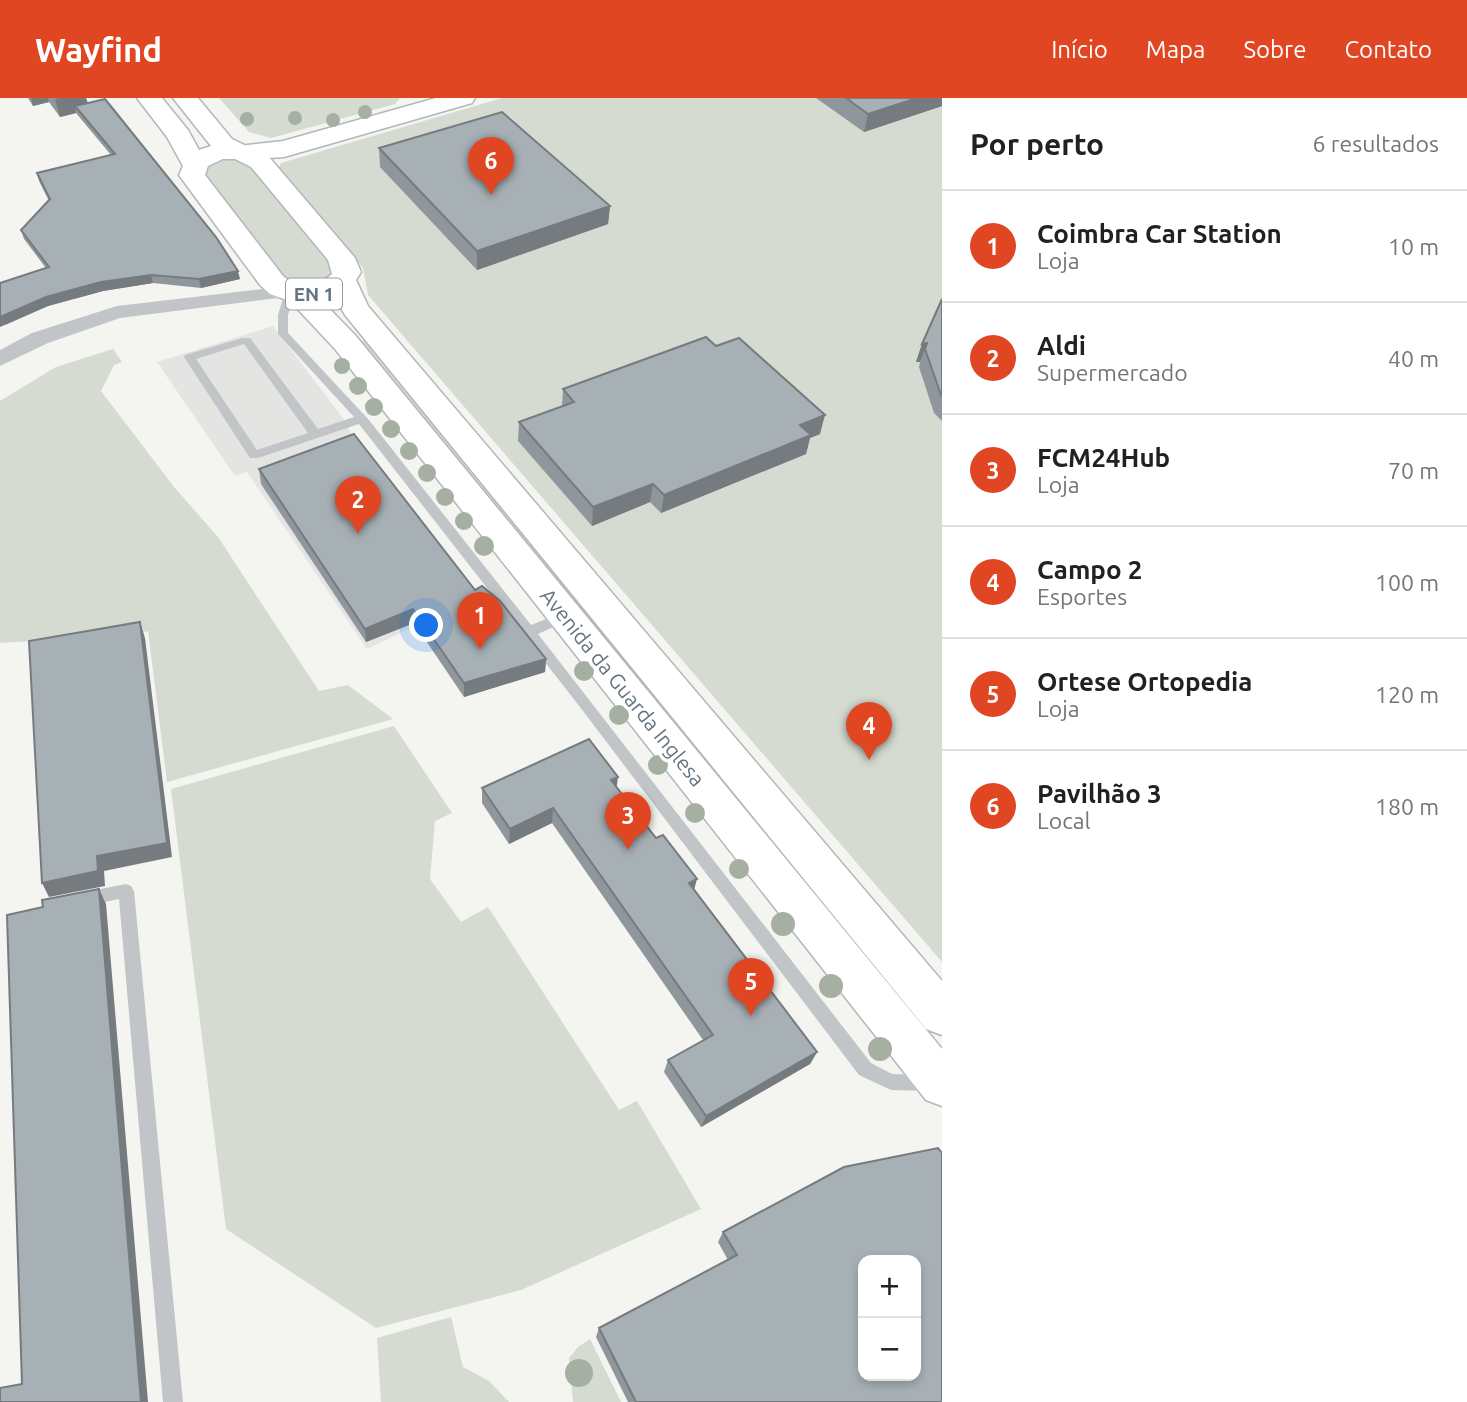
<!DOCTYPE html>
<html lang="pt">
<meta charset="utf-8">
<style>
:root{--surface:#fff;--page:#f2f2f2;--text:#202124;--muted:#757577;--line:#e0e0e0;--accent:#e14623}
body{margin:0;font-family:Ubuntu,sans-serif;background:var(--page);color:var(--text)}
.controls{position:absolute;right:21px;bottom:21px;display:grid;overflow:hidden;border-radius:14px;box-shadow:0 4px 10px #0003}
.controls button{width:63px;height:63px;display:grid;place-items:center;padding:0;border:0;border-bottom:2px solid var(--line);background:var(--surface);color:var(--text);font:35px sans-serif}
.you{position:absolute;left:427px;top:528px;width:24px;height:24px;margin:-18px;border:5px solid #fff;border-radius:50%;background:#1a73e8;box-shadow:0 0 0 10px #1a73e833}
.badge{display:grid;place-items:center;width:46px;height:46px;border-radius:50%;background:var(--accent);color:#fff;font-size:23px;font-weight:700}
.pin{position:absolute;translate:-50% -58px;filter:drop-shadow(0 2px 4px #0008)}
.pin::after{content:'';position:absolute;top:37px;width:24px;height:21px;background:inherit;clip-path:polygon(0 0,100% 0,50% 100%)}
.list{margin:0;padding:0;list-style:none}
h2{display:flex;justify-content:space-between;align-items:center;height:91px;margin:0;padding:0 28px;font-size:30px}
h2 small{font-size:23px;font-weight:400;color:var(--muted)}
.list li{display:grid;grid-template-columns:46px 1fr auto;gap:21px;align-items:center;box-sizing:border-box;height:112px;padding:0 28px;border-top:2px solid var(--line)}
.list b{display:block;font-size:26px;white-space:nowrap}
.list p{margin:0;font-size:23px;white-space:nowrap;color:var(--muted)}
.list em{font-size:23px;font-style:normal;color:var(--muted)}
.map{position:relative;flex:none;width:942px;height:1304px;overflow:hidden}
header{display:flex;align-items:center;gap:42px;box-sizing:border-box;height:98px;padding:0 35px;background:var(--accent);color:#fff}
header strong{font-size:33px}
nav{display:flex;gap:38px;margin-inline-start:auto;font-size:24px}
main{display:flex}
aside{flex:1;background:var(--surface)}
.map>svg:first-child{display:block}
</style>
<header>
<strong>Wayfind</strong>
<nav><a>Início</a><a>Mapa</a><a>Sobre</a><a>Contato</a></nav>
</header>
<main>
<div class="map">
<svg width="942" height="1304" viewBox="0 0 942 1304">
<rect width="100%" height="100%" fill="#f4f4f0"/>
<path fill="#e4e5e3" d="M273,228L342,319L358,347L473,501L367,551L247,374L235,378L157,264Z"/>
<path fill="#d5dbd1" d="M219,0H400L395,6L271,40L249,34Z
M502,0H942V864L368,197L363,170L277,72L281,65Z
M225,60L247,64L329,161L336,172C323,191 305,190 285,182L202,77L205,68Z
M366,241L927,924L918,929L359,244Z
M113,251L122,264L114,267L101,293L174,389L218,439L319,593L348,587L393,621L167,684L148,533L133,537L0,545V303L56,269Z
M394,628L452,715L435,723L430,781L461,824L488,809L619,1012L637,1003L701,1111L521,1192L376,1230L226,1131L171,691Z
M451,1219L463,1269L489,1283L509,1304H381L377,1240Z
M590,1241L621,1304H573L569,1260L578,1249Z"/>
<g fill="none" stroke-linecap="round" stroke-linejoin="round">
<defs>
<path id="secondary" d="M436,0H475L472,5L284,59L240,62L231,59L227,54L231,49L283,43Z"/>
<path id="primary" d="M137,0H162L188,32L199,52L211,48L173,0H198L232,41L269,59L355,160L361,174L356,182L368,208L942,883V937L926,931L345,217L335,199L322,203L355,237L942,951V1008L926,1002L335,251L290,203L270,196L260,187L179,77L183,68L167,39ZM223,61H235L251,69L328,162L332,176C316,190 300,192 283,178L205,77L208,68Z"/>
</defs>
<use href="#secondary" stroke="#b1b7bb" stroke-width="3"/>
<use href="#primary" stroke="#b2b7ba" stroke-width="3"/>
<path fill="#c1c5c8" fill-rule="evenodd" d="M290,191L295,194L288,217V235L369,322L531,527L561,515H571L572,518L571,521L538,536L871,965L892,976L930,977L936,979L938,985L936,991L930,993L891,992L859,977L580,609L359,326L258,360H250L184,259L185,257L242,240H250L318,331L354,319L278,236V217L285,194ZM244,246L308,335L257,352L196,261Z
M126,786L131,788L134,793L183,1304H163L119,801L86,808L81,806L78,801L81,796L86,794Z"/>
<path fill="#c1c5c8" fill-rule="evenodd" d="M287,188L294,190L297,194L294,198L120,220L48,245L0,268V252L32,235L117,208Z"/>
<use href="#secondary" fill="#fff" fill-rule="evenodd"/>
<use href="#primary" fill="#fff" fill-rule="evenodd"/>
</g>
<g fill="#a6b0a2">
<circle cx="365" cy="14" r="7"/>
<circle cx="295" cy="20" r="7"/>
<circle cx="247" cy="21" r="7"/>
<circle cx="333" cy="22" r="7"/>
<circle cx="342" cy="268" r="8"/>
<circle cx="358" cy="288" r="9"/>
<circle cx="374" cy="309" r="9"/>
<circle cx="391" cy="331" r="9"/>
<circle cx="409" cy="353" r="9"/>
<circle cx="427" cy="375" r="9"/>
<circle cx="445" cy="399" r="9"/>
<circle cx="464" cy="423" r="9"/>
<circle cx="484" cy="448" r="10"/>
<circle cx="584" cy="573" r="10"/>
<circle cx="619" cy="617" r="10"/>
<circle cx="658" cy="667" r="10"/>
<circle cx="695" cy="715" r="10"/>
<circle cx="739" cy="771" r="10"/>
<circle cx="783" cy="826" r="12"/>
<circle cx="831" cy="888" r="12"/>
<circle cx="880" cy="951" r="12"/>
<circle cx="579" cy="1275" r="14"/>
</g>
<path fill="#90979c" d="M28,0H86L88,5L240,181L201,190L153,185L103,193L48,208L5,227L46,170L24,141L21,132L49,103L39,83L37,75L111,57L76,15L60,19L49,4L33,8Z
M816,0H942V8L864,34Z
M379,50L610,108L608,126L477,172L380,69Z
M942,201V323L934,315L919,269L920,264H916L922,246Z
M716,248L820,336L810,340L806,356L661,415L650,404L592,428L518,343L519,324L562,308L563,291Z
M259,371L475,492L546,561L545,574L464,599L414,525L366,544L261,386Z
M617,689L817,954L810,966L701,1029L664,974L668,962L703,942L552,725L509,746L482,705V690Z
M723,1134L942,1304H628L596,1239L599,1230L728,1162L718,1144Z"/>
<path fill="#757b7f" d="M31,0H48L49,4L33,8Z
M61,0H86L89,12L75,8L76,15L60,19L55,1Z
M917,0H942V8L864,34L868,16Z
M610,108L608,126L477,172V153Z
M238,173L240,181L201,190L199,181Z
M151,177L153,185L103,193L48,208L0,229V219L46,199L101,184Z
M927,245L920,264H916L922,246Z
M825,317L820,336L810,340L806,356L661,415L664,397L800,327Z
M653,386L650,404L592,428L593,409Z
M413,511L414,525L366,544L365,531Z
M140,524L145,540L172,759L104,773L105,788L49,799L42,785L97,758Z
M546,561L545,574L464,599V585Z
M618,679L616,694L611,682Z
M553,710L552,725L509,746L510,731Z
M697,781L693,796L689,785Z
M99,791L106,806L148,1304H141Z
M817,954L810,966L701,1029L706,1018Z"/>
<path fill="#a7b0b5" stroke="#757b7f" stroke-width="2" fill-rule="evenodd" d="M846,0H917L868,16Z
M105,1L216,139L238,173L199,181L151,177L101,184L46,199L0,219V185L49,169L21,132L50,101L37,75L115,56L75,8Z
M502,14L610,108L477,153L379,50Z
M942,201V298L941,297L925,251L927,245L922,246Z
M706,239L716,248L739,240L825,317L800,327L811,337L664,397L653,386L593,409L519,324L574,304L563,291Z
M354,336L475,492L482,488L500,503L546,561L464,585L413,511L365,531L259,371Z
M140,524L167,745L97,758L98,773L42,785L29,543Z
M589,641L618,679L611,682L656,740L663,737L697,781L689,785L817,954L706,1018L668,962L713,937L553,710L510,731L482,690Z
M99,791L141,1304H0V1290L22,1286L7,817L43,809L42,802Z
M938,1050L942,1055V1304H636L599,1230L737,1157L723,1134L844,1069ZM863,1162H916V1278H863Z"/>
<g text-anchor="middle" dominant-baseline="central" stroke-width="7" stroke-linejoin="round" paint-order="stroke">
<rect fill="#fff" stroke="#929ea7" stroke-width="2" x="286" y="180.5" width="56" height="31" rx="5"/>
<g font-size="19" font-weight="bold" fill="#637581">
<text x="314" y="196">EN 1</text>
</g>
<g font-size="21" fill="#637581" stroke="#fff">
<text transform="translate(623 589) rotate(51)">Avenida da Guarda Inglesa</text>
</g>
</g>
</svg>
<div class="controls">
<button>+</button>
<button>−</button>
</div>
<div class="you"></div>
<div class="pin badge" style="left:480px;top:552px">1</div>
<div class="pin badge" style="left:358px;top:436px">2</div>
<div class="pin badge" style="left:628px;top:752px">3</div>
<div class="pin badge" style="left:869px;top:662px">4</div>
<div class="pin badge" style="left:751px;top:918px">5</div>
<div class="pin badge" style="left:491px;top:97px">6</div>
</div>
<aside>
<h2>Por perto<small>6 resultados</small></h2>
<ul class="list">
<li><span class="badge">1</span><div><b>Coimbra Car Station</b><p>Loja</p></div><em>10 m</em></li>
<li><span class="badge">2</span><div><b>Aldi</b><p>Supermercado</p></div><em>40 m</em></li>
<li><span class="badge">3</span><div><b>FCM24Hub</b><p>Loja</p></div><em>70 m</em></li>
<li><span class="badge">4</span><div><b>Campo 2</b><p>Esportes</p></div><em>100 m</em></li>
<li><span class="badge">5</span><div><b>Ortese Ortopedia</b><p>Loja</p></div><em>120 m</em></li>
<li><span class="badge">6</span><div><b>Pavilhão 3</b><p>Local</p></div><em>180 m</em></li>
</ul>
</aside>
</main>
